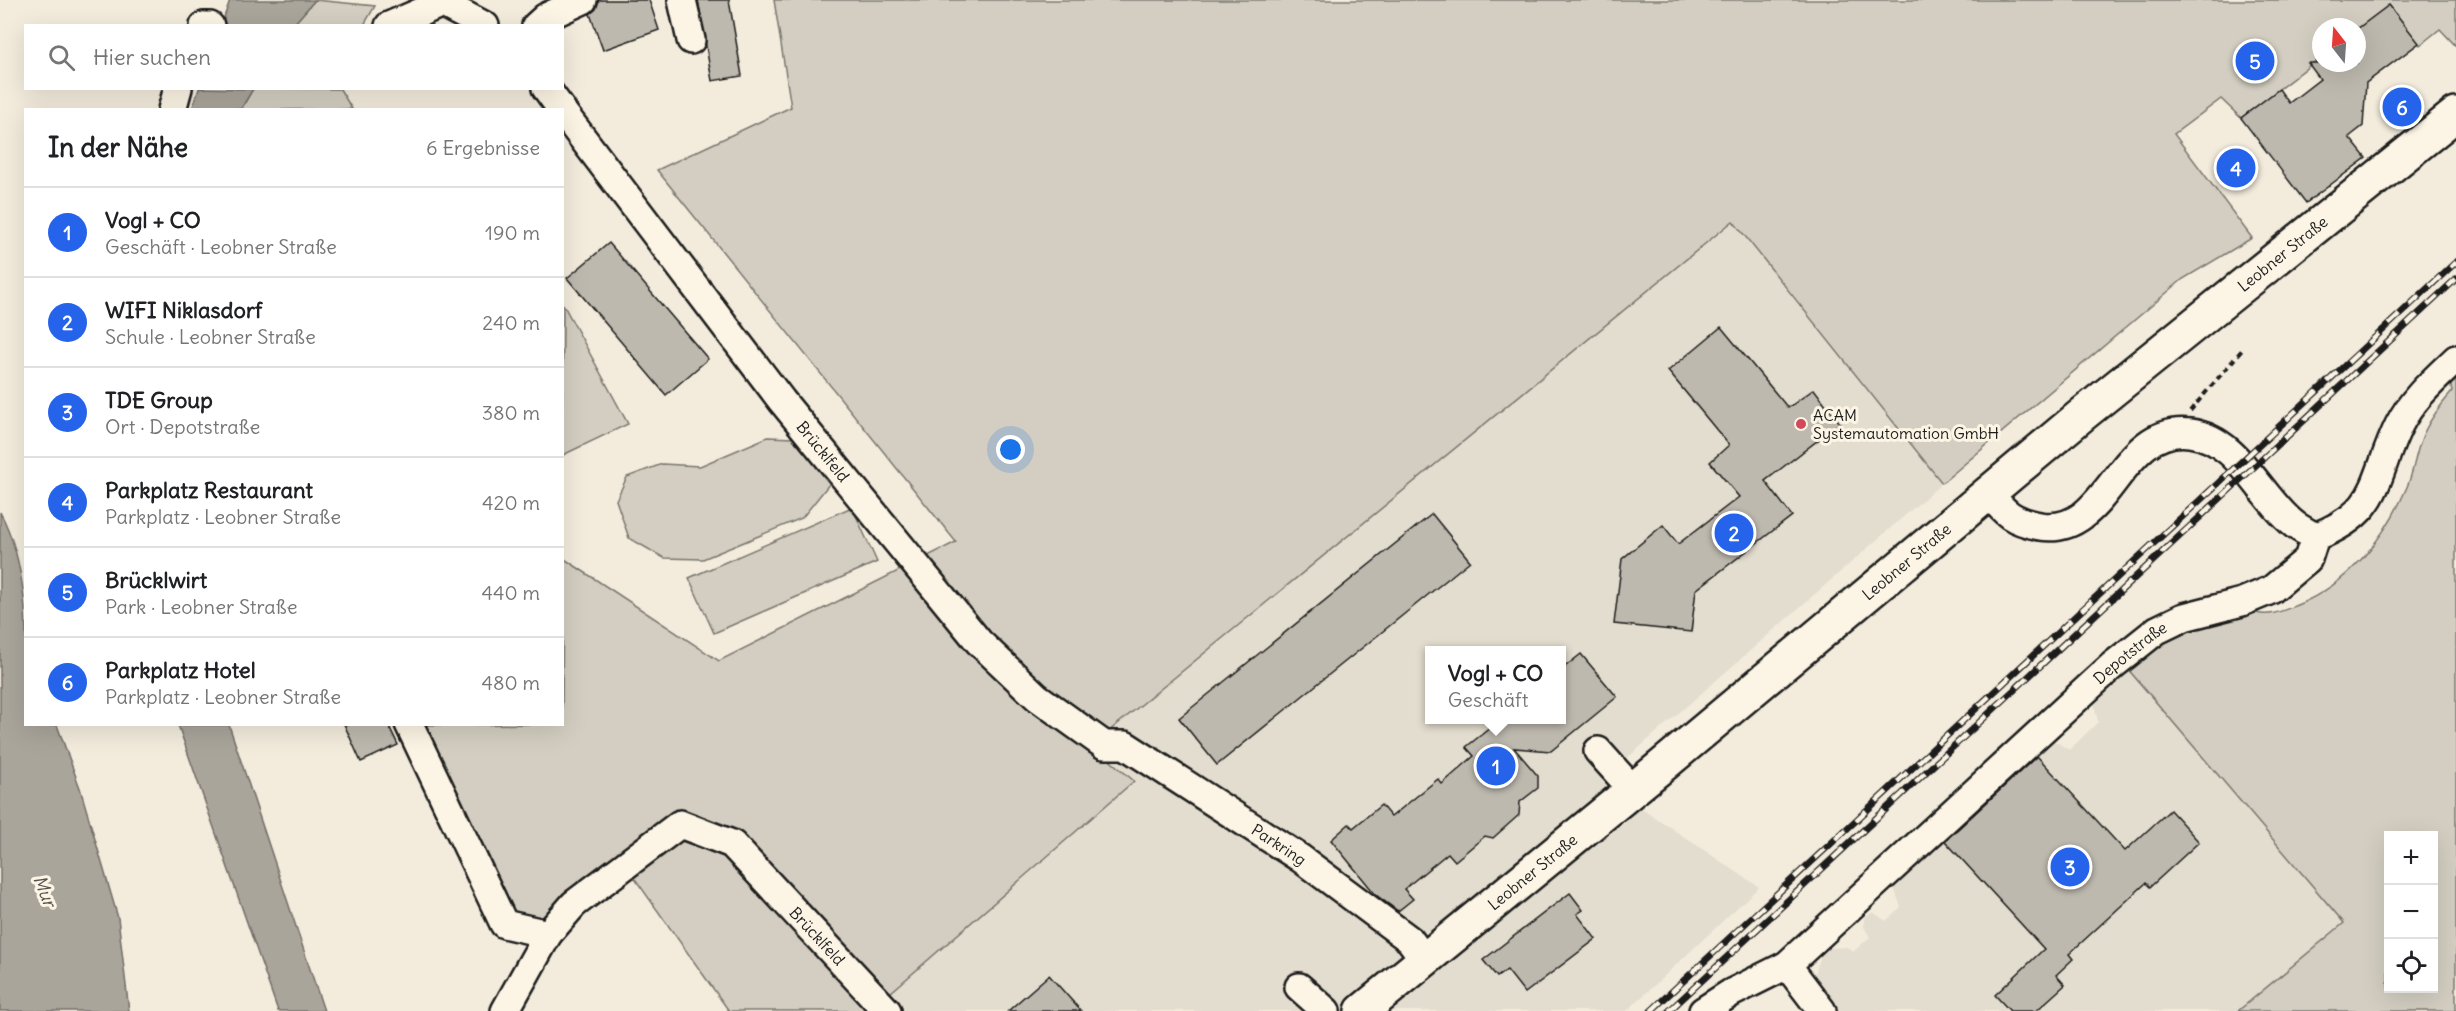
<!DOCTYPE html>
<html lang="de">
<meta charset="utf-8">
<style>
:root{--surface:#fff;--page:#f2f2f2;--text:#202124;--muted:#757577;--line:#e0e0e0;--accent:#2563eb}
body{margin:0;font-family:Delius,sans-serif;background:var(--page);color:var(--text)}
.controls{position:absolute;right:18px;bottom:18px;display:grid;overflow:hidden;border-radius:0px;box-shadow:0 6px 24px #0002}
.controls button{width:54px;height:54px;display:grid;place-items:center;padding:0;border:0;border-bottom:2px solid var(--line);background:var(--surface);color:var(--text);font:30px sans-serif}
.compass{position:absolute;left:2312px;top:18px;width:54px;height:54px;border-radius:50%;background:var(--surface);box-shadow:0 6px 24px #0002;rotate:343deg}
.you{position:absolute;left:1011px;top:450px;width:21px;height:21px;margin:-15px;border:4px solid #fff;border-radius:50%;background:#1a73e8;box-shadow:0 0 0 9px #1a73e833}
.badge{display:grid;place-items:center;width:39px;height:39px;border-radius:50%;background:var(--accent);color:#fff;font-size:20px;font-weight:700}
.pin{position:absolute;translate:-50% -50%;border:3px solid #fff;box-shadow:0 2px 6px #0006}
.popup{position:absolute;left:1425px;top:646px;width:141px;height:78px;box-sizing:border-box;display:grid;place-content:center;border-radius:0px;background:var(--surface);filter:drop-shadow(0 2px 4px #0005);font-size:20px;white-space:nowrap;color:var(--muted)}
.popup b{font-size:22px;color:var(--text)}
.popup::after{content:'';position:absolute;left:50%;top:100%;margin-left:-12px;border:12px solid transparent;border-top-color:var(--surface)}
.list{margin:0;padding:0;list-style:none}
h2{display:flex;justify-content:space-between;align-items:center;height:78px;margin:0;padding:0 24px;font-size:26px}
h2 small{font-size:20px;font-weight:400;color:var(--muted)}
.list li{display:grid;grid-template-columns:39px 1fr auto;gap:18px;align-items:center;box-sizing:border-box;height:90px;padding:0 24px;border-top:2px solid var(--line)}
.list b{display:block;font-size:22px;white-space:nowrap}
.list p{margin:0;font-size:20px;white-space:nowrap;color:var(--muted)}
.list em{font-size:20px;font-style:normal;color:var(--muted)}
.icon{flex:none;width:33px;height:33px;fill:none;stroke:currentColor;stroke-width:2;stroke-linecap:round;stroke-linejoin:round}
.map{position:relative;flex:none;width:2456px;height:1011px;overflow:hidden}
.search{position:absolute;background:var(--surface);box-shadow:0 6px 24px #0002;left:24px;top:24px;width:540px;height:66px;display:flex;align-items:center;gap:15px;box-sizing:border-box;padding:0 21px;border-radius:0px;color:var(--muted);font-size:22px}
.panel{position:absolute;background:var(--surface);box-shadow:0 6px 24px #0002;left:24px;top:108px;width:540px;height:618px;border-radius:0px}
.map>svg:first-child{display:block}
</style>
<div class="map">
<svg width="2456" height="1011" viewBox="0 0 2456 1011">
<rect width="100%" height="100%" fill="#f3ecdd"/>
<filter id="ink" filterUnits="userSpaceOnUse"><feTurbulence type="fractalNoise" baseFrequency=".0167" numOctaves="2"/><feDisplacementMap in="SourceGraphic" scale="12" xChannelSelector="R" yChannelSelector="G"/><feConvolveMatrix kernelMatrix="1 2 1 2 8 2 1 2 1" color-interpolation-filters="sRGB"/></filter>
<g filter="url(#ink)">
<path fill="#e3ddcf" fill-rule="evenodd" d="M1734,221L1942,483L1601,781L1759,887L1627,1011H891L882,1000L1133,782L1091,746ZM1430,650H1562V720H1430Z
M2127,668L2344,923L2238,1011H1834L1823,998L1815,973L1821,956L1831,948L1846,947L1854,951L1870,937L1864,927V918L1873,912L1886,921L1901,907L1894,888L1897,876L2036,746L2053,740L2069,750L2098,722L2094,704Z"/>
<path fill="#d3cec1" stroke="#78756e" stroke-width="1.5" fill-rule="evenodd" d="M315,0L375,6L364,25H293Z
M774,0H2456V46L2440,29L2420,45L2389,5L2357,29V27H2321V57L2241,118L2221,99L2174,134L2252,238L2183,279L1942,483L1733,221L1092,745L1134,781L882,1000L891,1011H729L626,866L548,934L504,924L409,725L562,724L563,558L719,661L956,542L657,170L791,107Z
M253,88L340,89L352,109L241,110Z
M563,304L628,424L563,455H562Z
M2456,375V1011H2238L2344,923L2127,668L2164,639L2192,625L2249,610C2266,619 2280,612 2297,605C2349,584 2385,538 2407,487C2413,473 2415,457 2420,443C2426,424 2439,407 2452,392L2450,381ZM2388,836H2434V988H2388Z
M768,437L794,438L830,483L802,518L703,559L664,558L629,538L616,500L627,477L662,464L700,466Z
M852,507L877,562L714,633L689,578Z"/>
<path fill="#aaa59b" stroke="#716e68" stroke-width="1.5" d="M230,0H315L293,25L221,26Z
M199,89V88L253,89L241,109H192Z
M0,512C33,573 26,657 26,724L57,725L80,788L118,918L129,1011H0Z
M178,725H229L324,1011H278Z"/>
<path fill="#beb9ae" stroke="#1c1c1c" stroke-width="1.5" d="M599,0H649L659,30L603,50L590,14L596,9Z
M698,0H729L742,76L712,81Z
M2389,5L2419,43L2366,83L2363,126L2349,137L2366,158L2306,203L2241,118L2279,89L2289,103L2320,79L2308,63H2357V29Z
M609,243L708,359L666,395L567,278Z
M1721,327L1788,408L1814,389L1840,423L1765,481L1792,516L1696,590L1691,632L1614,624L1622,559L1663,525L1678,544L1739,497L1710,462L1729,445L1668,371Z
M1432,514L1470,561L1217,765L1179,718Z
M1581,654L1617,697L1551,751L1514,748L1538,776V788L1520,802L1519,815L1493,838L1485,836L1455,861L1448,853L1404,889L1413,899L1398,911L1376,895L1331,840L1349,824L1353,828L1381,805L1391,817L1438,779L1442,784L1474,756L1466,747L1500,720H1562V669Z
M344,724H388L398,745L361,762Z
M2037,756L2125,851L2170,810L2199,842L2150,887L2146,883L2069,954L2073,959L2056,975L2065,985L2036,1011H2010L1995,995L2044,949L1945,841Z
M1570,893L1583,910L1577,914L1596,939L1525,993L1507,970L1497,977L1483,960Z
M1049,975L1081,1011H1008Z"/>
<g fill="none" stroke-linecap="round" stroke-linejoin="round">
<defs>
<g id="minor">
<path d="M436,0L485,26"/>
<path d="M682,0L691,40"/>
<path d="M204,26H210"/>
<path d="M389,26L442,3"/>
<path d="M536,26L546,17L583,0"/>
<path d="M546,88L562,110"/>
<path d="M172,110L178,88"/>
<path id="s1" d="M562,111L782,401L979,642L1037,697L1104,745H1125L1300,858L1410,940L1424,959"/>
<path d="M1989,493C2005,514 2013,521 2040,526C2110,538 2118,424 2190,433C2239,439 2260,498 2295,525C2301,529 2308,533 2315,537"/>
<path d="M2315,537C2382,511 2372,480 2399,425C2412,399 2435,379 2456,359"/>
<path d="M409,724L504,924L548,934"/>
<path d="M1598,751L1633,790"/>
<path d="M1787,965L1822,1011"/>
<path d="M1299,987L1326,1011"/>
<path id="s2" d="M505,1011L548,934L574,904L680,824L732,844L887,1011"/>
<path id="s3" d="M1703,1011L1731,993L1787,965L2113,665L2157,630L2184,617L2242,602L2271,590L2308,559L2315,537"/>
</g>
<g id="major">
<path id="s4" d="M1362,1011L1657,770L2083,414L2456,114"/>
</g>
</defs>
<use href="#minor" stroke="#1c1c1c" stroke-width="32"/>
<use href="#major" stroke="#1c1c1c" stroke-width="38"/>
<path stroke="#1c1c1c" stroke-width="4" stroke-dasharray="6 4.5" stroke-linecap="butt" d="M2190,411L2242,350"/>
<use href="#minor" stroke="#fcf5e5" stroke-width="27"/>
<use href="#major" stroke="#fcf5e5" stroke-width="33"/>
<defs>
<path id="rail" d="M1651,1011L2456,262
M1669,1011L2456,279"/>
</defs>
<use href="#rail" stroke="#1c1c1c" stroke-width="7"/>
<use href="#rail" stroke="#fcf5e5" stroke-width="4.5" stroke-dasharray="14" stroke-linecap="butt"/>
</g>
</g>
<circle fill="#d1495b" stroke="#fcf5e5" stroke-width="2" cx="1801" cy="424" r="6"/>
<g text-anchor="middle" dominant-baseline="central" stroke-width="6" stroke-linejoin="round" paint-order="stroke">
<g font-size="16" fill="#1c1c1c" stroke="#fcf5e5">
<text stroke="none"><textPath href="#s4" startOffset="1192">Leobner Straße</textPath></text>
<text stroke="none"><textPath href="#s1" startOffset="429">Brücklfeld</textPath></text>
<text stroke="none"><textPath href="#s4" startOffset="706">Leobner Straße</textPath></text>
<text stroke="none"><textPath href="#s3" startOffset="560">Depotstraße</textPath></text>
<text stroke="none"><textPath href="#s1" startOffset="1042">Parkring</textPath></text>
<text stroke="none"><textPath href="#s4" startOffset="220">Leobner Straße</textPath></text>
<text stroke="none"><textPath href="#s2" startOffset="442">Brücklfeld</textPath></text>
</g>
<g font-size="16" fill="#1c1c1c" stroke="#fcf5e5" text-anchor="start">
<text x="1813" y="415">ACAM<tspan x="1813" dy="18">Systemautomation GmbH</tspan></text>
</g>
<g font-size="18" font-style="italic" fill="#55534f" stroke="#fcf5e5">
<text transform="translate(45 891) rotate(68)">Mur</text>
</g>
</g>
</svg>
<div class="controls">
<button>+</button>
<button>−</button>
<button><svg class="icon" aria-label="locate" viewBox="0 0 24 24"><circle cx="12" cy="12" r="6"/><path d="M12 2v4M12 18v4M2 12h4M18 12h4"/></svg></button>
</div>
<svg class="compass" viewBox="-18 -18 36 36"><path d="M0-13l5 13h-10z" fill="#e53935"/><path d="M0 13l5-13h-10z" fill="#757577"/></svg>
<div class="you"></div>
<div class="pin badge" style="left:1496px;top:766px">1</div>
<div class="popup"><b>Vogl + CO</b>Geschäft</div>
<div class="pin badge" style="left:1734px;top:533px">2</div>
<div class="pin badge" style="left:2070px;top:867px">3</div>
<div class="pin badge" style="left:2236px;top:168px">4</div>
<div class="pin badge" style="left:2255px;top:61px">5</div>
<div class="pin badge" style="left:2402px;top:107px">6</div>
<div class="search"><svg class="icon" aria-label="search" viewBox="0 0 24 24"><circle cx="10" cy="10" r="6"/><path d="M15 15l6 6"/></svg>Hier suchen</div>
<section class="panel">
<h2>In der Nähe<small>6 Ergebnisse</small></h2>
<ul class="list">
<li><span class="badge">1</span><div><b>Vogl + CO</b><p>Geschäft · Leobner Straße</p></div><em>190 m</em></li>
<li><span class="badge">2</span><div><b>WIFI Niklasdorf</b><p>Schule · Leobner Straße</p></div><em>240 m</em></li>
<li><span class="badge">3</span><div><b>TDE Group</b><p>Ort · Depotstraße</p></div><em>380 m</em></li>
<li><span class="badge">4</span><div><b>Parkplatz Restaurant</b><p>Parkplatz · Leobner Straße</p></div><em>420 m</em></li>
<li><span class="badge">5</span><div><b>Brücklwirt</b><p>Park · Leobner Straße</p></div><em>440 m</em></li>
<li><span class="badge">6</span><div><b>Parkplatz Hotel</b><p>Parkplatz · Leobner Straße</p></div><em>480 m</em></li>
</ul>
</section>
</div>
